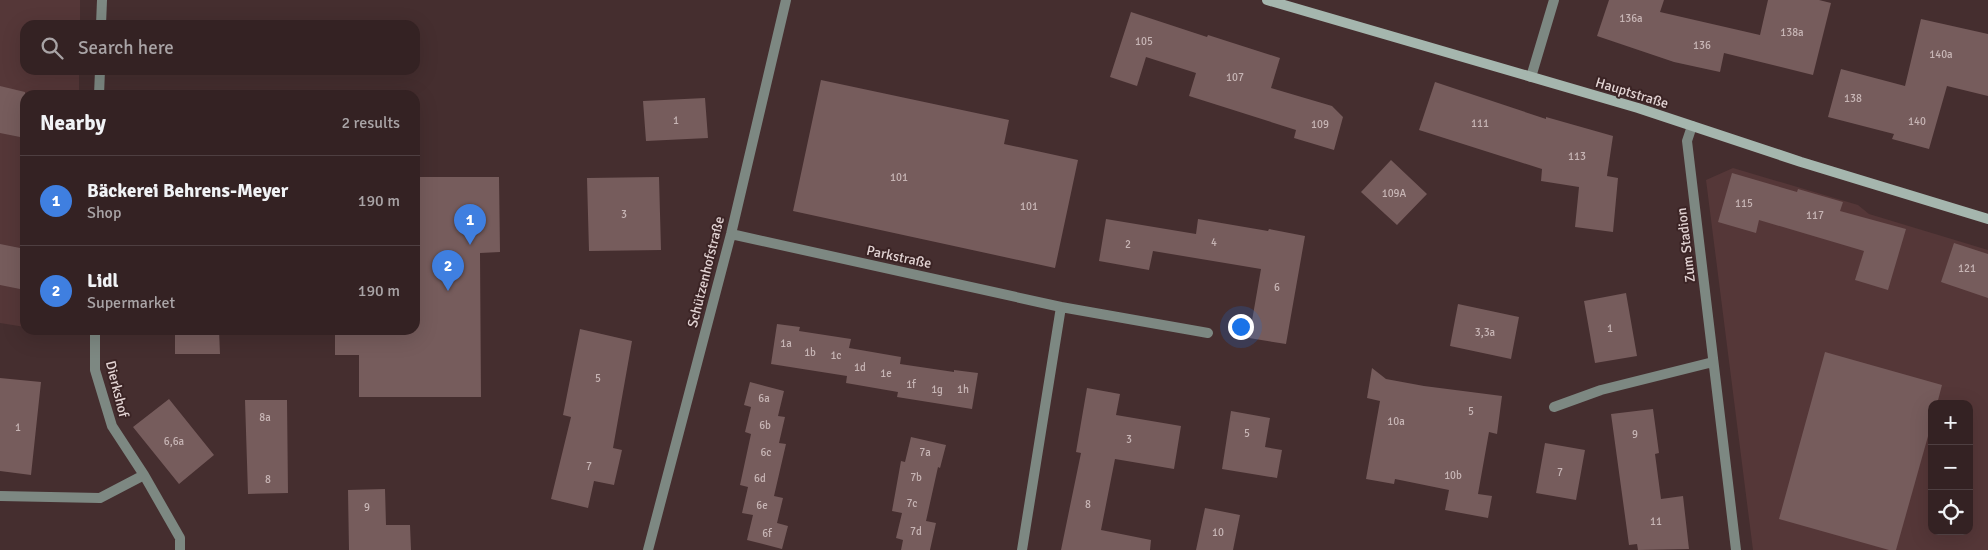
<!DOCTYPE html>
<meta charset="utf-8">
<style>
:root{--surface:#342223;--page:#3c2a2b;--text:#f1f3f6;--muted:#a9a4a6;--line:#4e3f41;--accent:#8c9099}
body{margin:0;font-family:Signika,sans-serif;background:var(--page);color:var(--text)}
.controls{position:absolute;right:15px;bottom:15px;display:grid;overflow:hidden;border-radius:10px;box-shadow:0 5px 20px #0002}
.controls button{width:45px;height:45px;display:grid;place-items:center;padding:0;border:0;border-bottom:1px solid var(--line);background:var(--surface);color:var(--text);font:25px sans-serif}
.you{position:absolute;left:1240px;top:326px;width:18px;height:18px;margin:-12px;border:4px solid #fff;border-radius:50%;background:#1a73e8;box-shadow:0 0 0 8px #1a73e833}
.badge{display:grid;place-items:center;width:32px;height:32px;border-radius:50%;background:var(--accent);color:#fff;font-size:16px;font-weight:700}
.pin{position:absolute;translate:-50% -41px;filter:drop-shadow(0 1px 2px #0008)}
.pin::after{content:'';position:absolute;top:26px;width:18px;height:15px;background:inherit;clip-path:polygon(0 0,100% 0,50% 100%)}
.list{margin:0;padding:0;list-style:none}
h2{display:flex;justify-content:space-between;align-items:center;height:65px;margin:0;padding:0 20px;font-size:21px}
h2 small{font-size:16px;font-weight:400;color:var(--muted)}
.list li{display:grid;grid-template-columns:32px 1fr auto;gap:15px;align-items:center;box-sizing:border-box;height:90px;padding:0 20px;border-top:1px solid var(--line)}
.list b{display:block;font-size:19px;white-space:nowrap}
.list p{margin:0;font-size:16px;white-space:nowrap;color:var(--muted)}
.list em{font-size:16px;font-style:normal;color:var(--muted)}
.icon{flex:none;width:28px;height:28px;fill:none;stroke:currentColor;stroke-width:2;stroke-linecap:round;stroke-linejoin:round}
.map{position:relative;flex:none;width:1988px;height:550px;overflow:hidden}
.search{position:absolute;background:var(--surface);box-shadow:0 5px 20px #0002;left:20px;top:20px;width:400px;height:55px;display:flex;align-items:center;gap:12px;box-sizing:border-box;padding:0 18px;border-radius:15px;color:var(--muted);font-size:19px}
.panel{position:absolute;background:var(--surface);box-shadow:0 5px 20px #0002;left:20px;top:90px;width:400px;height:245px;border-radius:15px}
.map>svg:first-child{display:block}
</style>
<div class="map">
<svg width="1988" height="550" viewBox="0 0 1988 550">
<rect width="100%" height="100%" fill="#452e2f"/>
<path fill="#553738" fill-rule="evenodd" d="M0,0H80V25H25V70H79V95H25V327L0,323Z
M1733,168L1858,205L1869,214L1988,250V550H1753L1706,180ZM1932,404H1969V531H1932Z"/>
<path fill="#765c5c" d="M1609,0H1664L1660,12L1760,35L1768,0H1819L1831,3L1813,75L1724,53L1720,72L1674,62L1597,36Z
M1131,12L1207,37L1208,35L1280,58L1271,88L1332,106L1343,117L1334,150L1294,138L1296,130L1189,96L1196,73L1146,57L1137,86L1110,77Z
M1921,19L1988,34V96L1947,86L1929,149L1892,139L1894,134L1828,117L1841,69L1905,86Z
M821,80L1009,120L1004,144L1078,160L1055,268L793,211Z
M1435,82L1546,119V117L1613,136L1607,176L1618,178L1613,232L1575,227L1579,187L1541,181L1542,169L1419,130Z
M0,86L25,92V138L0,133Z
M705,98L708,138L646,141L643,101Z
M1391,160L1427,194L1397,225L1361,192Z
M1732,173L1797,192L1798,189L1843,202L1840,211L1906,229L1888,290L1855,280L1864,251L1759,220L1756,233L1718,222Z
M415,177H499L500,252L480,253L481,397H359V355H335V330H415Z
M659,177L661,250L589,251L587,178Z
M1106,219L1196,234L1198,219L1268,231L1269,229L1305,236L1286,344L1249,338L1261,269L1153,251L1149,270L1099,261Z
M1954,243L1988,254V298L1941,282Z
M0,244L25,249V290L0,285Z
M1626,293L1637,356L1595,363L1584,301Z
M1458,304L1519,317L1511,359L1450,346Z
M777,324L800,327L799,331L851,339L849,348L901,357L900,364L954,372V370L978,373L972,409L897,397L898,392L846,383L847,376L771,364Z
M580,329L632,341L613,448L622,450L614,485L594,481L588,508L551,499L571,417L563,415Z
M175,330H219L220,354H175Z
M1825,352L1942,385L1937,404H1932V422L1896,550H1889L1779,519Z
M1372,368L1386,379L1424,386L1502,396L1497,434L1489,432L1478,494L1492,496L1488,518L1445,510L1449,490L1395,479L1394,484L1366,479L1380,401L1367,398Z
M0,378L41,382L31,475L0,471Z
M750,382L784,391L778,416L785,417L779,443L786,444L774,496L783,498L777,523L788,526L782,549L747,540L753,515L742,513L748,487L740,485L751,434L745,432L751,407L744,405Z
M1087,388L1120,394L1116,415L1181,426L1174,469L1115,459L1101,530L1151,540L1150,550H1061L1081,453L1076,452Z
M169,399L214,455L179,484L133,427Z
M245,400H287L288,493L248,494Z
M1653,409L1659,453L1655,454L1661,499L1683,496L1689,549L1638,550L1637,544L1629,545L1611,414Z
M1231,411L1270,418L1265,447L1282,450L1277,478L1222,469Z
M911,437L946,445L940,468L938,467L926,521L936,523L930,550H901L903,540L896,538L902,513L892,511L901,461L905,462Z
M1545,443L1585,450L1576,500L1536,493Z
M385,489L386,525H410L411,550H349L348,490Z
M1205,508L1240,515L1233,550H1196Z"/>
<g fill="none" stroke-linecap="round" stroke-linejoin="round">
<path stroke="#7d8882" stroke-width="10" d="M101,25L102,0
M1531,77L1554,0
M99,95L100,70
M1692,126L1687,141L1736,550
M731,234L1061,307L1022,550
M1061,307L1208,333
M95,330V370L112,426L144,475L180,538V550
M1554,407L1601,390L1713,362
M0,496L100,498L144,475
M648,550L731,234L786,0"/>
<path stroke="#a5b6ae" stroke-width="10" d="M1267,0L1638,108L1801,162L1988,219"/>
</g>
<g text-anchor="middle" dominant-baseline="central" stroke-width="4" stroke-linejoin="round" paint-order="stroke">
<g font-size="11" fill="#c7b5b5">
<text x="1631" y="18">136a</text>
<text x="1792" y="32">138a</text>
<text x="1144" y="41">105</text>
<text x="1702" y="45">136</text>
<text x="1941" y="54">140a</text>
<text x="1235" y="77">107</text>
<text x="1853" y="98">138</text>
<text x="676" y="120">1</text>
<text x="1917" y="121">140</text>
<text x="1480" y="123">111</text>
<text x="1320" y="124">109</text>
<text x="1577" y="156">113</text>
<text x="899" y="177">101</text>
<text x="1394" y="193">109A</text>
<text x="1744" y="203">115</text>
<text x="1029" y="206">101</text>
<text x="624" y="214">3</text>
<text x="1815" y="215">117</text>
<text x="1214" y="242">4</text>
<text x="1128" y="244">2</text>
<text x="1967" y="268">121</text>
<text x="1277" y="287">6</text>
<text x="1610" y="328">1</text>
<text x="1485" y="332">3,3a</text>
<text x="786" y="343">1a</text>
<text x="810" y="352">1b</text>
<text x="836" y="355">1c</text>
<text x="860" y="367">1d</text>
<text x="886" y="373">1e</text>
<text x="598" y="378">5</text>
<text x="911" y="384">1f</text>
<text x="937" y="389">1g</text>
<text x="963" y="389">1h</text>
<text x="764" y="398">6a</text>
<text x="1471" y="411">5</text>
<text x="265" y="417">8a</text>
<text x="1396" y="421">10a</text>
<text x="765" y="425">6b</text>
<text x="18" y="427">1</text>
<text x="1247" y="433">5</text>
<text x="1635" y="434">9</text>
<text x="1129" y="439">3</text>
<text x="174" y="441">6,6a</text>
<text x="766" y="452">6c</text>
<text x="925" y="452">7a</text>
<text x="589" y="466">7</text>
<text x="1560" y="472">7</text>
<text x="1453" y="475">10b</text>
<text x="916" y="477">7b</text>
<text x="760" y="478">6d</text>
<text x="268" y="479">8</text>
<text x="912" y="503">7c</text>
<text x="1088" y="504">8</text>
<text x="762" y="505">6e</text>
<text x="367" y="507">9</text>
<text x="1656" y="521">11</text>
<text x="916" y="531">7d</text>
<text x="1218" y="532">10</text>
<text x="767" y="533">6f</text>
</g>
<g font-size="14" fill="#e2d3d3" stroke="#3b2425">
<text transform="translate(1632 93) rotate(17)">Hauptstraße</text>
<text transform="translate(1686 245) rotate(-97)">Zum Stadion</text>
<text transform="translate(899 257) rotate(12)">Parkstraße</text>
<text transform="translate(706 272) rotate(-76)">Schützenhofstraße</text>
<text transform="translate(117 389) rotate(76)">Dierkshof</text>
</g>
</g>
</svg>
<div class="controls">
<button>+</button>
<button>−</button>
<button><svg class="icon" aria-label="locate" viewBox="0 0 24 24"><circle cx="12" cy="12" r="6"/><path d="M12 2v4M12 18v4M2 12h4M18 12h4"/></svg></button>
</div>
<div class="you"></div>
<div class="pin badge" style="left:470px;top:245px;background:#3f7fe0">1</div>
<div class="pin badge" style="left:448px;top:291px;background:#3f7fe0">2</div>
<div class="search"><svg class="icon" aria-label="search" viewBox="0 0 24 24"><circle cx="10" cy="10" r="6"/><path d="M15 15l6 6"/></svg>Search here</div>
<section class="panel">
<h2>Nearby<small>2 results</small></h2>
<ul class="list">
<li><span class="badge" style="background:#3f7fe0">1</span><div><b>Bäckerei Behrens-Meyer</b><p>Shop</p></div><em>190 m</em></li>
<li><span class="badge" style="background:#3f7fe0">2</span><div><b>Lidl</b><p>Supermarket</p></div><em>190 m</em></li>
</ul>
</section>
</div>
